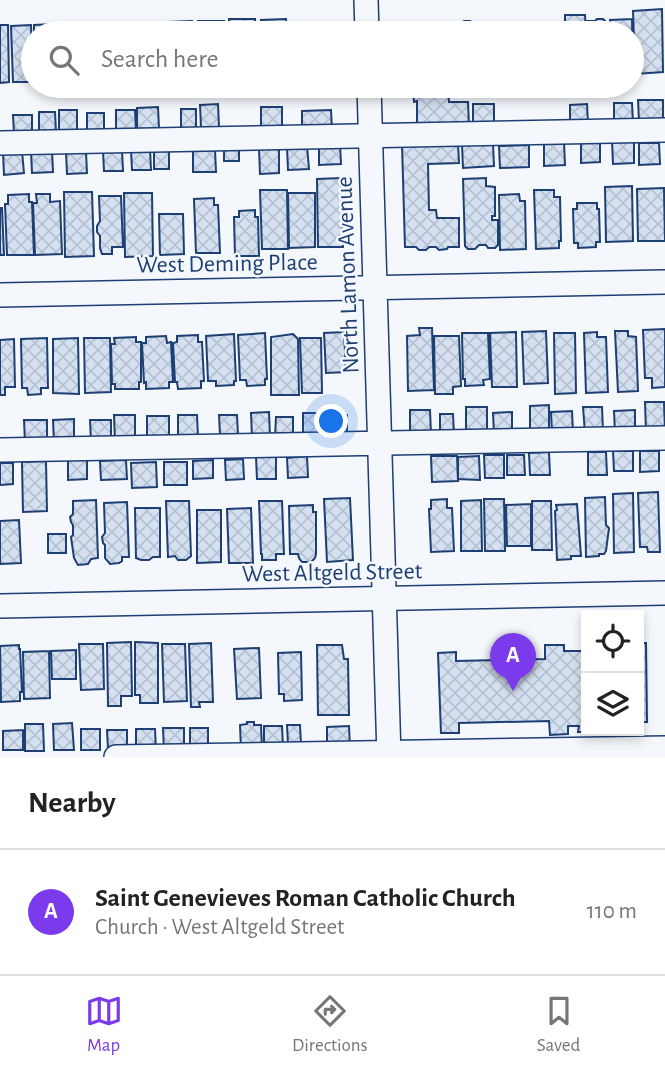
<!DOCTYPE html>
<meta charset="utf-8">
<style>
:root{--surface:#fff;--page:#f6f6f6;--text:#222;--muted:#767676;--line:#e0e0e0;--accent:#7c3aed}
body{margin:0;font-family:"Alegreya Sans",sans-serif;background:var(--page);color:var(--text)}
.controls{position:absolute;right:21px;bottom:21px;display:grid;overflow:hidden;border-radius:0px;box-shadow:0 4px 10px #0003}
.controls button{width:63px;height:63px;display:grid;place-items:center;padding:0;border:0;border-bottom:2px solid var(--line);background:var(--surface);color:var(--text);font:35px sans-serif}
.you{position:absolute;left:332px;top:422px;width:24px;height:24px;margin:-18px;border:5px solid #fff;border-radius:50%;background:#1a73e8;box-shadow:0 0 0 10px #1a73e833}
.badge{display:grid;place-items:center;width:46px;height:46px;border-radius:50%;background:var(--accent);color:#fff;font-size:23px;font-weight:700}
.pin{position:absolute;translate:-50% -58px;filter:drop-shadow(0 2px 4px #0008)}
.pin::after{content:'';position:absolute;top:37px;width:24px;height:21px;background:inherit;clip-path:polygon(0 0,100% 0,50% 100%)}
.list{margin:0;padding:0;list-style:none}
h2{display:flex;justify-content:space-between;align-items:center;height:91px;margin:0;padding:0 28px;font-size:30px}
h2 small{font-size:23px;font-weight:400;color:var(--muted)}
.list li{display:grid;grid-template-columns:46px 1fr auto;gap:21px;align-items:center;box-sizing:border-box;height:126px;padding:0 28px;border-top:2px solid var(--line)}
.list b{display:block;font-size:26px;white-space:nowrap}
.list p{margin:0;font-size:23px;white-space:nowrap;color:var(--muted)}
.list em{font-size:23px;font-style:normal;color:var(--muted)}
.icon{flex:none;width:38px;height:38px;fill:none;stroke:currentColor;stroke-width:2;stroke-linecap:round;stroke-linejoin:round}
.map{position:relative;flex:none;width:665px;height:757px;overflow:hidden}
.search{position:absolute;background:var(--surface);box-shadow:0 4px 10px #0003;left:21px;right:21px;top:21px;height:77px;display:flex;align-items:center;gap:18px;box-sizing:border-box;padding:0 24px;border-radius:38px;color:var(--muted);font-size:26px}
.sheet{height:217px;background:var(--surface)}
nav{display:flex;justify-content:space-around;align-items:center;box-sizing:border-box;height:98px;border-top:2px solid var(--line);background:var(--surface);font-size:19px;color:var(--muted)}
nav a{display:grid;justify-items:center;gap:4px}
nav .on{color:var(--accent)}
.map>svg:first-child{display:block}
</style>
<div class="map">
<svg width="665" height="757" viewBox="0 0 665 757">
<defs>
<pattern id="building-cross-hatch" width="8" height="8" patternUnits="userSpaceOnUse" patternTransform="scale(1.75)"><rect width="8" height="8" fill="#d5e0f0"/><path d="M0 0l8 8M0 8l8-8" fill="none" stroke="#b6c1d1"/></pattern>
</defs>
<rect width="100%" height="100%" fill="#f4f7fb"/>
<path fill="url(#building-cross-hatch)" stroke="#1d3f73" stroke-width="2" d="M662,9L663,72L635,74L633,11Z
M565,15H585L586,33H565Z
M229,19H255L256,33H229Z
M286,19L287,33H261V20Z
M597,19H603L606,22V33H587L586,21H595Z
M632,19L633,68L632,69V33H610V20Z
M192,21L193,33H168V22Z
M198,21H224V33H198Z
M464,21H470L474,24H484L485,33H462V24Z
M79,23V33H58V24Z
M102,23L103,33H81V24Z
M131,23V33H106V24Z
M312,23H336L337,33H312Z
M54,24V33H34V25Z
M0,25H8L9,82L0,83Z
M31,25L33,82H13L11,26Z
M143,25H150V30H162V33H136V30H143Z
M447,26L448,33H401V28Z
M314,86H338L339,96L314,97Z
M413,86H448L449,102H468L469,126L417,127V101L414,102Z
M638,100H663V121H639Z
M614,103H632L633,123H614Z
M218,104L219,127H201L200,105Z
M473,104H494V125L473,126Z
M587,104L588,123L570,124V105Z
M158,107L159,129L137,130V108Z
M261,107H282V130H261Z
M181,109H196V128L181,129Z
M59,110H77V131H59Z
M116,110H135L136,131H116Z
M331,110L332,130H302V111Z
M39,112H55L56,132H39Z
M87,113H104V131H87Z
M13,115H32V133H14Z
M612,141H634V163L613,164Z
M544,142H564L565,165L544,166Z
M600,142V162L581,163V143Z
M458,143L459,163L428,164L429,210H436L437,218H459V247H448L447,249L439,250L436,247H429L426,250H419L416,247H405L402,144Z
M639,143H659L660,164L639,165Z
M340,144L341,164L319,165V145Z
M493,144L494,166L463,168L462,145Z
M239,145V161H224V146Z
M529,145V167L500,168L499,146Z
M307,146L309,169L288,170L287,147Z
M154,147H169V169H154Z
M279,147V173L260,174L259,148Z
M150,149L151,170H132L131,150Z
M52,150L53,172L32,173L31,151Z
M122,150L123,171H104L103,151Z
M193,150H215L216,172H193Z
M22,151L24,173L4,175L3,152Z
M66,152H86L87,173L67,174Z
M341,178L343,247H318L317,179Z
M486,178V186L495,187V216H492V220H498V245L495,248H488L486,245H479L475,249H468L465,246L463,179Z
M632,186L633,241L606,242L605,187Z
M664,188L665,241H638L637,189Z
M260,190H287L288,249H262Z
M534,190H554V197H560L561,241H559V248L536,249Z
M64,192H92L94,256L65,257Z
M124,193H152L153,256L125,257Z
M288,193H315V247L289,248Z
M29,194V202H32L34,255H7L5,204H8V195Z
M36,194H50V202L60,201L62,254L35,255L33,203H37Z
M519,194L520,201H525L526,249L500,250L499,195Z
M99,196H121L123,247H112V254H102L100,248V236L97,232V226L100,221Z
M214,198V205H218L220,253H196L194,199Z
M577,203H597V209H599L600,242H596V247L578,248V243H574L573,209H577Z
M0,208H2L4,255H0Z
M255,210V217H258L259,256H235L234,217H239V211Z
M159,214H183L184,254L160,255Z
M419,328H432L434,390L408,391L407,336L420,335Z
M665,329V387L652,388V378H645L643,330Z
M546,331L548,383L524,384L522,332Z
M615,331H628V336L636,337L638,391L618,392Z
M344,332L346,372L326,373L324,333Z
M516,332L517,387H492L490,333Z
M597,332V337H606L608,392L586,393L584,333Z
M265,333L267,379H265V385L247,386L246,380H240L238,335Z
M462,333H488L490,379L483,380L484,385L465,386V379H463Z
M554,333H575L576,393L555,394Z
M234,334L236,381H234V385L216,386V381H208L206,336Z
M293,334L298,339L299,395H271V337Z
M198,335V342H202L204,381H201V388L178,389L177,382H175L173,343L177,342V336Z
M166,336L167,343L171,342L173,382H169V388L146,389V382L144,383L142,343H146V337Z
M434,336H459L461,386L453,387V394H435Z
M136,337V342H141V382H139V389H115V384H112L111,344H115L114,338Z
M47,338L48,388H41V394L28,395L27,388H22L21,339Z
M78,338L79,394L53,393V339Z
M84,338H110L111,392L85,393Z
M300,338H321L322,393H302Z
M14,339L15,387H5V395H0V340Z
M645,402H664L665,430L646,431Z
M549,405V433H530V406Z
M466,407H487V435H466Z
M583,407H602L603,432L585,433Z
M410,410H430L431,434H410Z
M635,410V433H615L614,411Z
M572,411L573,432L552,433L551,412Z
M269,412L270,436L252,437L251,413Z
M512,412V434H494L493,413Z
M303,413H323V436H303Z
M440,414H453L454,435H440Z
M114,415H135V440L115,441Z
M178,415H197L198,437H178Z
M219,415H237L238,435H220Z
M327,415H347V437H327Z
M147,416H169V438L147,439Z
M276,417H293V437H275Z
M74,419V442L54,443L53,420Z
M24,420H47V442H25Z
M90,420H111V441H91Z
M613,451H633V471H614Z
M640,451H659V471L640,472Z
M549,452L550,475H530L529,453Z
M588,452H606L607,475H588Z
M484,455H504V478H485Z
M507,455H524L525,475H507Z
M276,456V479H257L256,457Z
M307,456L308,477L288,478L287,458Z
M431,456H457L458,481L432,482Z
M479,456L480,480L458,479V457Z
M68,459L87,460V479L68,480Z
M243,459L244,479L226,480L225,460Z
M126,460L127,479L101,480L100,461Z
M213,460V478L193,479V461Z
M46,461L47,511L23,512L22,462Z
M156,462L157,487L132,488L131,463Z
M164,462H187V485H164Z
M0,463H13V484L0,485Z
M658,492L660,552H648L647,547H640L638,493Z
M633,493L634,552L614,553L613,494Z
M605,497L606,525L609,528L606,551L604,554H599V556L586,557L585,498Z
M350,498L353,560L327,562L324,499Z
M447,499V508H452L454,551L431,552L429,509H431V500Z
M484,499H504L505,551H485Z
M96,500L98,558L91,559L88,564L78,565L74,558L71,537L73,535V525L71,522L70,517L73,514V501Z
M481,500L482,551H461V501Z
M166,501H189L191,556L186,560H178L175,556L168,557Z
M259,501H282L284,554H276V560H262V554H261Z
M532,501H551L552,550H532Z
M127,502L129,557H122V561L119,563L110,564L105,558V545L103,543L102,537L105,533L104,503Z
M531,504V546H507L506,505Z
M577,504L581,556H571V559L557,560L555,511L557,510L556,505Z
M313,505V512H316V554L315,558L311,562H302L299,558L298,554H290L289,506Z
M135,508H160V557H153L149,560H141L136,558Z
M251,508L253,563H229L227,509Z
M197,510H221V562L197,563Z
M19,520L21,563L0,564V521Z
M48,534H66V553H48Z
M131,642L132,696H121V706H108L107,643Z
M135,642L158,643V703H140V695H135Z
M211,643L213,702H199L200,707H191L189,644Z
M639,643H646L647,722H639Z
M79,644H103L104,689L81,690Z
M162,644H185L187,701L164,702Z
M19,645V649H20L22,692H20V701L1,702L0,646Z
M317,645H342L344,659H348L349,715H318Z
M545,645H564V651H586V731L597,732H578L579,726H568V734L550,735L549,721L459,723V733H441L438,653L456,652V661L545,659Z
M259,648L261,698L237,699L234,649Z
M76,650V679H52L51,651Z
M49,651L50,698L24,699L23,652Z
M301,652L302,700L284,701V694H279L278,653Z
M247,722H254V725H261L262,749L241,750L240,725L247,724Z
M72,723L74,750H54L53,724Z
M25,724H43L44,751H25Z
M287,725H300L301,744H288Z
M264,726H282L283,746L264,745Z
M349,726L350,749H327V727Z
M163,728H184V750H164Z
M190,728H208V749H190Z
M81,729H100V750H81Z
M136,729H155L156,751H136Z
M23,730V750H3V731Z
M107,730H127V749H108Z"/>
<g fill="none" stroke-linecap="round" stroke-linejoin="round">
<defs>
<path id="minor" d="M366,0L367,33
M369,86L389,757
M0,143L665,130
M0,295L665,282
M0,450L665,438
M0,606L665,593
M116,757L665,748"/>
</defs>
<use href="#minor" stroke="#1d3f73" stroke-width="26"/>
<use href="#minor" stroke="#f4f7fb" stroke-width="23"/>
</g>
<g text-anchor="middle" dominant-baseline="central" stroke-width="5" stroke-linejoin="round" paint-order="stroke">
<g font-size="24" fill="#1d3f73" stroke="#f4f7fb">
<text transform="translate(227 264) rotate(-1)">West Deming Place</text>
<text transform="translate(348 275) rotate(-92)">North Lamon Avenue</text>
<text transform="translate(332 573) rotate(-1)">West Altgeld Street</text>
</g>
</g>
</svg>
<div class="controls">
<button><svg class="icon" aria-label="locate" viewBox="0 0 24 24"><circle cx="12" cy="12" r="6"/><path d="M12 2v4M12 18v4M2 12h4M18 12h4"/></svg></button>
<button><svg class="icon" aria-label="layers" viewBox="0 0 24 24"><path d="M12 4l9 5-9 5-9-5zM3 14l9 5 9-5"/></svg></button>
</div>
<div class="you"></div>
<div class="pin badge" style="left:513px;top:691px">A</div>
<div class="search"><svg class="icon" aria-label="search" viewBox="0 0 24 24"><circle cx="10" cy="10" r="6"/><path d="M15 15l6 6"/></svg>Search here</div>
</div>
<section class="sheet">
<h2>Nearby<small></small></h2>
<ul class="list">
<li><span class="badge">A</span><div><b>Saint Genevieves Roman Catholic Church</b><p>Church · West Altgeld Street</p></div><em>110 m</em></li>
</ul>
</section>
<nav>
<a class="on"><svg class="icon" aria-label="map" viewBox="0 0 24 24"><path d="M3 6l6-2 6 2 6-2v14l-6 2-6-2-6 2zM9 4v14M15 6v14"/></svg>Map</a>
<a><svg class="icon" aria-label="directions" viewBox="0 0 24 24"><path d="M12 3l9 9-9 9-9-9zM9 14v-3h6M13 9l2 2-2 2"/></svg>Directions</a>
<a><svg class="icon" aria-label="saved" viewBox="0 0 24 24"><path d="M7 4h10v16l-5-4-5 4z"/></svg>Saved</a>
</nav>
